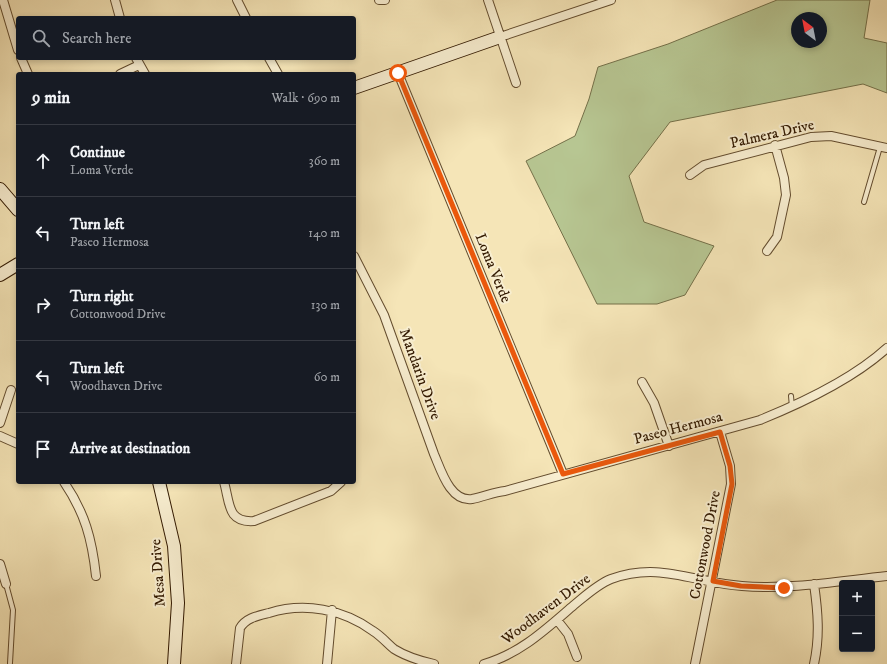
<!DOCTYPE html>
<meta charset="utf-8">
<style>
:root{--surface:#171b24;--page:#242831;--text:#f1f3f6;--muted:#9ea1a6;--line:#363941}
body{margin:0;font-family:"IM FELL DW Pica",serif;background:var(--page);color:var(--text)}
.controls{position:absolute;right:12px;bottom:12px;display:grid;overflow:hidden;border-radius:4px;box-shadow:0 2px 6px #0003}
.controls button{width:36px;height:36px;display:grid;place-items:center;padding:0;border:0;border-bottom:1px solid var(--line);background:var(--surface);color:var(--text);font:20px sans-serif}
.compass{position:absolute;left:791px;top:12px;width:36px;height:36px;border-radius:50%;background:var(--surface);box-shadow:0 2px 6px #0003;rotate:328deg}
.stop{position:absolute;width:12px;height:12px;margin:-9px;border:3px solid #ea580c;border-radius:50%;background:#fff}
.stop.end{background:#ea580c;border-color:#fff;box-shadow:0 1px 4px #0008}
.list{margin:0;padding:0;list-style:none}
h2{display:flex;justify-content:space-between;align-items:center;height:52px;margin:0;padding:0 16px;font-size:17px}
h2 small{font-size:13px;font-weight:400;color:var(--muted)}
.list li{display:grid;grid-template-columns:26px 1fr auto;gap:12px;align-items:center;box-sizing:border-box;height:72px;padding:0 16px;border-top:1px solid var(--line)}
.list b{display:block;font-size:15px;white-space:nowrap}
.list p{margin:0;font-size:13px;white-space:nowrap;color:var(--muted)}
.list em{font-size:13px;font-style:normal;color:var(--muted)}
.icon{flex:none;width:22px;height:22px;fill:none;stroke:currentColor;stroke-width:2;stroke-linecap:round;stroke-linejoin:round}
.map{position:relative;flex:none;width:887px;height:664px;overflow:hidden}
.search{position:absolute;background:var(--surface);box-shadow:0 2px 6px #0003;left:16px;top:16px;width:340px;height:44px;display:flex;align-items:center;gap:10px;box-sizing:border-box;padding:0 14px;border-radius:4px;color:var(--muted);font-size:15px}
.panel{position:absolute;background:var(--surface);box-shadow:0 2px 6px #0003;left:16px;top:72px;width:340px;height:412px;border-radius:4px}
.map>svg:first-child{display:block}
</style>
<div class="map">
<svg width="887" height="664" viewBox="0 0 887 664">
<rect width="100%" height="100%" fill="#f5e5b7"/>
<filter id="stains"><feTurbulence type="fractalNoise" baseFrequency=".005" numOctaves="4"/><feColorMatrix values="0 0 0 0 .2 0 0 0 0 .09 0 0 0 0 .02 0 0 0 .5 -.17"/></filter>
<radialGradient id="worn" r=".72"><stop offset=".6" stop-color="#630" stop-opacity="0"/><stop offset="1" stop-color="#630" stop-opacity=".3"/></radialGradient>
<path fill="#b7c692" stroke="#747049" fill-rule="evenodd" d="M777,0H870L864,38L887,43V93L863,84L670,122L629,176L644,222L714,246L685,295L657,304H597L526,161L575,136L589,99L598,67L668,44ZM797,18H821V42H797Z"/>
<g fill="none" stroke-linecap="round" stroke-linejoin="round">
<defs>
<path id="lane" d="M864,202L880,147
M791,396L792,407
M6,584L13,610L10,663"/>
<path id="street" d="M3,0L18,50
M115,0L120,18
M237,0L246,18
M379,0H385
M488,0L516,83
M500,37L611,0
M21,58L28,74
M136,58L145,74
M269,58L278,74
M398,73L563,474
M120,74L139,65
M690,175L704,165L811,137L831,136L887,148
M767,251L777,237L786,195L784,178L775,145
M354,256L384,315L434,454C441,470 450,502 472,499C483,497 494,492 505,491L760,420C802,403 853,379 887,348
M642,382L654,403L669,446
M0,423L11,390
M0,436L18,444
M64,482C85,513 92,539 96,576
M224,482C230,503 227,523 254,521L331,491L341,482
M0,564L6,584
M557,620L568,634L577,657
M236,664L240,628C246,618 257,616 269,613C304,602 343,609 373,631C381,636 387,643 394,649C405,656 421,661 434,664
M327,664L332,610
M484,664C520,654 546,629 574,605C585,596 598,584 611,579C660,561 694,583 742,586C790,590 839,581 887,576
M695,664L731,484L730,466L720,432
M814,664C820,637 818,612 814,584"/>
<path id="secondary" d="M354,88L500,37
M0,189L18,210
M0,275L18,264
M159,482L174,546L178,603L174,664"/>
</defs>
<use href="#lane" stroke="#634c2e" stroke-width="6"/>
<use href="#street" stroke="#634c2e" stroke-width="10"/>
<use href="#secondary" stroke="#321900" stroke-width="14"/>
<use href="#lane" stroke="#f8eed0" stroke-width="4"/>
<use href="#street" stroke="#f8eed0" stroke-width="8"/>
<use href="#secondary" stroke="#f8eed0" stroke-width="12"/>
</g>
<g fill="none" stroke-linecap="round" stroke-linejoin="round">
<path stroke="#ea580c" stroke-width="5" d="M398,73L563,474L720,432L730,466L732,484L713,581L741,586L784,588"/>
</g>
<g text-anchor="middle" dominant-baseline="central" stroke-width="4" stroke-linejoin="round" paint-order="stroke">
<g font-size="15" fill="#321900" stroke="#f8eed0">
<text transform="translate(772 134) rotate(-13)">Palmera Drive</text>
<text transform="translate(493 268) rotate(68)">Loma Verde</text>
<text transform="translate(420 374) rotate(70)">Mandarin Drive</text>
<text transform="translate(678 428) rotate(-15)">Paseo Hermosa</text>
<text transform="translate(705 545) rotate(-79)">Cottonwood Drive</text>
<text transform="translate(158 573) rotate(-94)">Mesa Drive</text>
<text transform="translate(546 609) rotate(-37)">Woodhaven Drive</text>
</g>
</g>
<rect width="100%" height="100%" filter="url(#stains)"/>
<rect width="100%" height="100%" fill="url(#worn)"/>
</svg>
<div class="controls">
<button>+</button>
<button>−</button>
</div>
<svg class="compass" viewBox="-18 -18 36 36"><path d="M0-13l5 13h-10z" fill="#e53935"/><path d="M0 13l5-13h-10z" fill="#9ea1a6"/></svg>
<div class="stop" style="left:398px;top:73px"></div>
<div class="stop end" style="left:784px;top:588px"></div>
<div class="search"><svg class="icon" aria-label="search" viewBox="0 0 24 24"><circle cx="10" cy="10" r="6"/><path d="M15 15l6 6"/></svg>Search here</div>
<section class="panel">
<h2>9 min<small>Walk · 690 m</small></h2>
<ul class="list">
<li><svg class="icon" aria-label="ahead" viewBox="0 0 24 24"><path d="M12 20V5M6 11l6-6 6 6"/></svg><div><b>Continue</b><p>Loma Verde</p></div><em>360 m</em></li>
<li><svg class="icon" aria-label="left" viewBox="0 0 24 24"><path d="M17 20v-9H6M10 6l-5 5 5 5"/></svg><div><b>Turn left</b><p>Paseo Hermosa</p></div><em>140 m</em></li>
<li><svg class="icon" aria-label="right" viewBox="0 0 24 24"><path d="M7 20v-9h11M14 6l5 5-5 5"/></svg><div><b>Turn right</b><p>Cottonwood Drive</p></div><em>130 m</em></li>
<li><svg class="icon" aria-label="left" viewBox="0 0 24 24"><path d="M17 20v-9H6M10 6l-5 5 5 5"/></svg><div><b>Turn left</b><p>Woodhaven Drive</p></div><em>60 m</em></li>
<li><svg class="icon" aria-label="arrive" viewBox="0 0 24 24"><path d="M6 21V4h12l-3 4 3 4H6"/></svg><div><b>Arrive at destination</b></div></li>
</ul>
</section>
</div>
